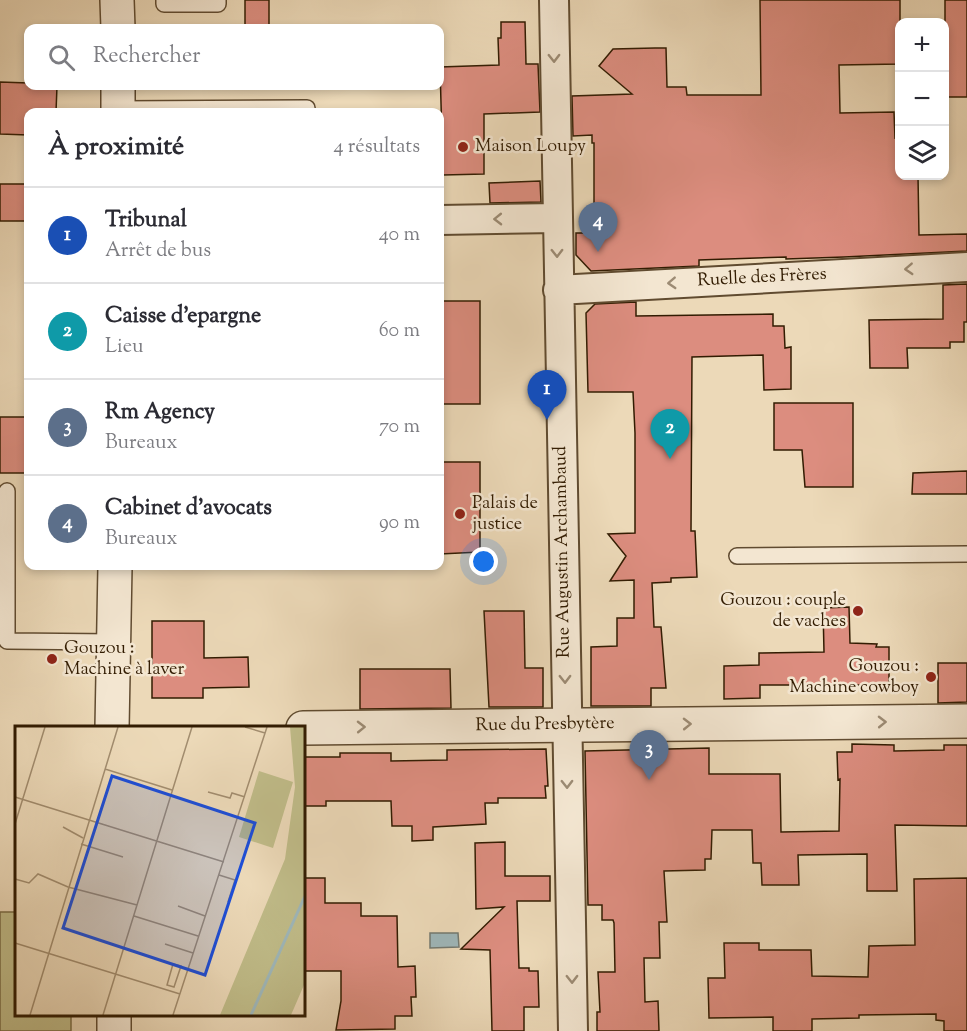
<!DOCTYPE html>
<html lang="fr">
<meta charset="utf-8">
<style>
:root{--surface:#fff;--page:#f7f7f7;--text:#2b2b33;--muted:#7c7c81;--line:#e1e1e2;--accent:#8f2418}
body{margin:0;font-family:"Sorts Mill Goudy",serif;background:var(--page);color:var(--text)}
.controls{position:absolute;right:18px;top:18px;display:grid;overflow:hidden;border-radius:12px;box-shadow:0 3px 9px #0003}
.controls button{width:54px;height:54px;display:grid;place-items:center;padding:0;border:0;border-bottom:2px solid var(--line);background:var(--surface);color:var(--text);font:30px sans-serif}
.you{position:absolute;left:484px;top:562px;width:21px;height:21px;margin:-15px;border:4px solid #fff;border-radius:50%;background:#1a73e8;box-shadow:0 0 0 9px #1a73e833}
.badge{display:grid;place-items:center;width:39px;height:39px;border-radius:50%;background:var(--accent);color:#fff;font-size:20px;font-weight:700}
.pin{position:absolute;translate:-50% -50px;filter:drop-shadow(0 2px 3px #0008)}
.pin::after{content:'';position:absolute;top:32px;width:21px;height:18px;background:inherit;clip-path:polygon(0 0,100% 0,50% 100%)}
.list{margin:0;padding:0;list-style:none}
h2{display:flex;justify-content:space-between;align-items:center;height:78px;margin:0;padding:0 24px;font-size:26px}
h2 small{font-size:20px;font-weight:400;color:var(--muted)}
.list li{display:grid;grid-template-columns:39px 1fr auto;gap:18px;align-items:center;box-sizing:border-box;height:96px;padding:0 24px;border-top:2px solid var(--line)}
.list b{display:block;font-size:22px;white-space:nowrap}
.list p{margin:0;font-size:20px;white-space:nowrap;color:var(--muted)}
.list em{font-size:20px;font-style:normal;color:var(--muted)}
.icon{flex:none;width:33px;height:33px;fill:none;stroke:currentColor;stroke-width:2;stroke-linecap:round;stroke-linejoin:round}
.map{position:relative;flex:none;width:967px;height:1031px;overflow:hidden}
.search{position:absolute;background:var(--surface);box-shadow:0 3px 9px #0003;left:24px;top:24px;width:420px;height:66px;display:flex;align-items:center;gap:15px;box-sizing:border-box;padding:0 21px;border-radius:12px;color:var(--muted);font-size:22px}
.panel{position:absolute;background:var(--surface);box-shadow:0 3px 9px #0003;left:24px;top:108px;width:420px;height:462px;border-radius:12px}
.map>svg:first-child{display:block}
</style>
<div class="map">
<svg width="967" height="1031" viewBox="0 0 967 1031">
<rect width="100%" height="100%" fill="#ecd9b8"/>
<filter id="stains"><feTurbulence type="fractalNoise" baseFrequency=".00333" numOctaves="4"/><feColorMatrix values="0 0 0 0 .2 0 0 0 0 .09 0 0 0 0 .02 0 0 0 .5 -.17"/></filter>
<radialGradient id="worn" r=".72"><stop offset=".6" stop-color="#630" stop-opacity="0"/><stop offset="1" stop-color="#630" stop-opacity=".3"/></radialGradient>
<path fill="#c0bc89" stroke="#796c46" stroke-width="1.5" d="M0,912H16V1014L71,1015V1031H0Z"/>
<path fill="#9eb7ba" stroke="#737970" stroke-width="1.5" d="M430,933H458L459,947L430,948Z"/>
<path fill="#dc8d7f" stroke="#321c02" stroke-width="1.5" d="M245,0H269V28H245Z
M760,0H900V64L839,65L840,113L894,112L895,138L900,137V176H918L919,235L967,234V251L844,257L786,259V257L699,260V266L591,271L576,255V233H594V143H592V135L573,136L572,96L632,94L599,66L613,49L655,48H666L667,87H686L687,95H761Z
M945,0H967V97H945Z
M501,22H525L526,64H538L540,112L484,114V174L443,175L440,67L499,65L498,38H501Z
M0,82L28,83V86H57L56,112H28V135L0,134Z
M540,181L541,202L490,203L489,183Z
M0,184H28V221H0Z
M967,284V322H964V342H950V348H907L908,368H870L869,320L943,319V285Z
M440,301H480V404H440Z
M636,302V316L773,314V326H784L785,348L791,347V389L764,390L763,355L692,357L691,531H695L697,577L671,578V582L652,583L654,627H661L666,688H651V706H591V647L617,646V618H634V580L610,581L626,556L608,534L635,533V433L633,392H588L586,313L595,304Z
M774,403H853V487H805L802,450H774Z
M0,417H28V473H0Z
M440,462H480V552L440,554Z
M967,471V494H912L913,473Z
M849,607L850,643L877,644L876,647H889V685H760V698L724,699V666L759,665V653L824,652L823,608Z
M484,611H524L525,668H543V707H489Z
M152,621H204V658L248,657L249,687L203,688V698H152Z
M938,663H967V702L938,703Z
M360,669H450L451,708L360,709Z
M852,744L894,745V751L944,750V745H967V826L895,825L897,891H867V854L798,855L799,885H762L761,863H753L752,830H712L711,859H705V870L664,871L667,922H659L660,958H644L645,1002L658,1001L659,1031H597V1012H600L598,972H615L614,923L613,920H602V905H588L585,751L709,748V774H780L781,832L839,831L840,779L838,780L837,752H852Z
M546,749L548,786H545L546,798H498V803H485L486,824L433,827V840L412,841V826H392L391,801H326V806H303V757H340V753H391V761L447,760V750Z
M505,842V876H550V901H517L519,968H529V971H538L539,1007H524V1031H492L490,950L461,949L504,907L476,909L475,843Z
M303,878H325V903H361V916H397L398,967L415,966L416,997H411L412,1016H395V1029L336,1030L341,1001V971H303Z
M967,878V1031H944V1021L936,1020V1014L859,1015V1018L812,1019V1031H773V1017L709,1018L708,978H725L724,943H759V950H811L812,976L868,977L869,946L915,945L914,879Z"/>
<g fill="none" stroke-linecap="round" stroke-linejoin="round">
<defs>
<path id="service" d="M164,0V4H218V0
M118,109L307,108
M7,491V641L114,642
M737,556L967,554"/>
<path id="minor" d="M554,0L573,1031
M440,220L556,218
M558,290L967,267"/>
<path id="tertiary" d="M117,0L118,28
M118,86V112
M112,728L115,566
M303,728L967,721
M114,1031V1014"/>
</defs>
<use href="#service" stroke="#604b30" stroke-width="18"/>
<use href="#minor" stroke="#604b30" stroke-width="32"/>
<use href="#tertiary" stroke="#604b30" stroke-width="36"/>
<use href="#service" stroke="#f3e6d1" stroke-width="15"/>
<use href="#minor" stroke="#f3e6d1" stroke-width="28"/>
<use href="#tertiary" stroke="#f3e6d1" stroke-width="33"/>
</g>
<defs><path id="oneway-chevron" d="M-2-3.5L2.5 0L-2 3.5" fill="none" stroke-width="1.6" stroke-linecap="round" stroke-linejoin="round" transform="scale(1.5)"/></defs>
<g stroke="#9c8b74">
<use href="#oneway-chevron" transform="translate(554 58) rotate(89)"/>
<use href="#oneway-chevron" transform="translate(498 219) rotate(179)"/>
<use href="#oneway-chevron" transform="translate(557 253) rotate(89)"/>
<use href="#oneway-chevron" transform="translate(909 269) rotate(177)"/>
<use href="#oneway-chevron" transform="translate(672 283) rotate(177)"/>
<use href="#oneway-chevron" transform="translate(565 679) rotate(89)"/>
<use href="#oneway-chevron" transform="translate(882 722) rotate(-1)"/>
<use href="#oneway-chevron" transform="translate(687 724) rotate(-1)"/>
<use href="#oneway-chevron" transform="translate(361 727) rotate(-1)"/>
<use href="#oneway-chevron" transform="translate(567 784) rotate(89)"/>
<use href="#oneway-chevron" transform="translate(572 979) rotate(89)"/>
</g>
<g fill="#8f2418" stroke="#f3e6d1" stroke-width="2">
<circle cx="463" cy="147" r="6"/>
<circle cx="460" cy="514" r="6"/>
<circle cx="858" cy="611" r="6"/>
<circle cx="52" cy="659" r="6"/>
<circle cx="931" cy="677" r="6"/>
</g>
<g text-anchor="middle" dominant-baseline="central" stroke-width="5" stroke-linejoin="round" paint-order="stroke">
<g font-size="18" fill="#321c02" stroke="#f3e6d1" text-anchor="start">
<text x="475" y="147">Maison Loupy</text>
<text x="472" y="504">Palais de<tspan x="472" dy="21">justice</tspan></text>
<text x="846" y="601" text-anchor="end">Gouzou : couple<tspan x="846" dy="21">de vaches</tspan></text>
<text x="64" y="649">Gouzou :<tspan x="64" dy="21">Machine à laver</tspan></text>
<text x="919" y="667" text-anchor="end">Gouzou :<tspan x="919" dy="21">Machine cowboy</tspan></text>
</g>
<g font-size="18" fill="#321c02" stroke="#f3e6d1">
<text transform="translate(762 278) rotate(-3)">Ruelle des Frères</text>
<text transform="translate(563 552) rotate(-91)">Rue Augustin Archambaud</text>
<text transform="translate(545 725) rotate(-1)">Rue du Presbytère</text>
</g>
</g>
<g transform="translate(15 726)">
<rect width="290" height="290" fill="#ecd9b8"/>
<path d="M275,1H289V259L276,289H205L270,133L280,61ZM244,45L278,56L258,122L224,111Z" fill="#c0bc89"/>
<path fill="none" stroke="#9eb7ba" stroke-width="3" d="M236,289L290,170"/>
<path fill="none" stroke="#a28d6f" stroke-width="1.5" d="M230,1L250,7M90,43L157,64M193,66L215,72L217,67L230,71M0,71L209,136M0,98L30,1M48,101L68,112M66,118L108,131M204,149L220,154L213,176M0,153L14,157L23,148L53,161L122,179M163,180L190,190M119,190L183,210M0,217L165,268M150,218L178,227M158,238L166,240L159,261L152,259ZM15,289L103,1M88,289L177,1M158,289L252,1"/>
<path fill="#1d4ed8" fill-opacity="0.15" stroke="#1d4ed8" stroke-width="3" d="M97,50L240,97L190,249L48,202Z"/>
<rect width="290" height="290" fill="none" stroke="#321c02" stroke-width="3"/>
</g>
<rect width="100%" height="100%" filter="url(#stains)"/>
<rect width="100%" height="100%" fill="url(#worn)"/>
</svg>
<div class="controls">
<button>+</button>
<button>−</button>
<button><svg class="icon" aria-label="layers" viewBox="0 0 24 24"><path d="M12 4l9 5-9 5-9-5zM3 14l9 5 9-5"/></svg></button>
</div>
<div class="you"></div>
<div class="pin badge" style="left:547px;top:420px;background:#1a4fb4">1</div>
<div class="pin badge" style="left:670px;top:459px;background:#0f9aa8">2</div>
<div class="pin badge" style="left:649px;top:780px;background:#5c6f8a">3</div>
<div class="pin badge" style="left:598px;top:252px;background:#5c6f8a">4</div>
<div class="search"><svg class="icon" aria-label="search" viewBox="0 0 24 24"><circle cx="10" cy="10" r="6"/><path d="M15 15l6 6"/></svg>Rechercher</div>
<section class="panel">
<h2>À proximité<small>4 résultats</small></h2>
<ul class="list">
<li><span class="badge" style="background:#1a4fb4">1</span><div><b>Tribunal</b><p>Arrêt de bus</p></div><em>40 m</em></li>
<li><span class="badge" style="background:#0f9aa8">2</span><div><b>Caisse d'epargne</b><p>Lieu</p></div><em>60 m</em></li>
<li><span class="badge" style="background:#5c6f8a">3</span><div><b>Rm Agency</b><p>Bureaux</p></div><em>70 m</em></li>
<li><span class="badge" style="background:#5c6f8a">4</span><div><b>Cabinet d'avocats</b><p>Bureaux</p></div><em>90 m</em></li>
</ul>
</section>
</div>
